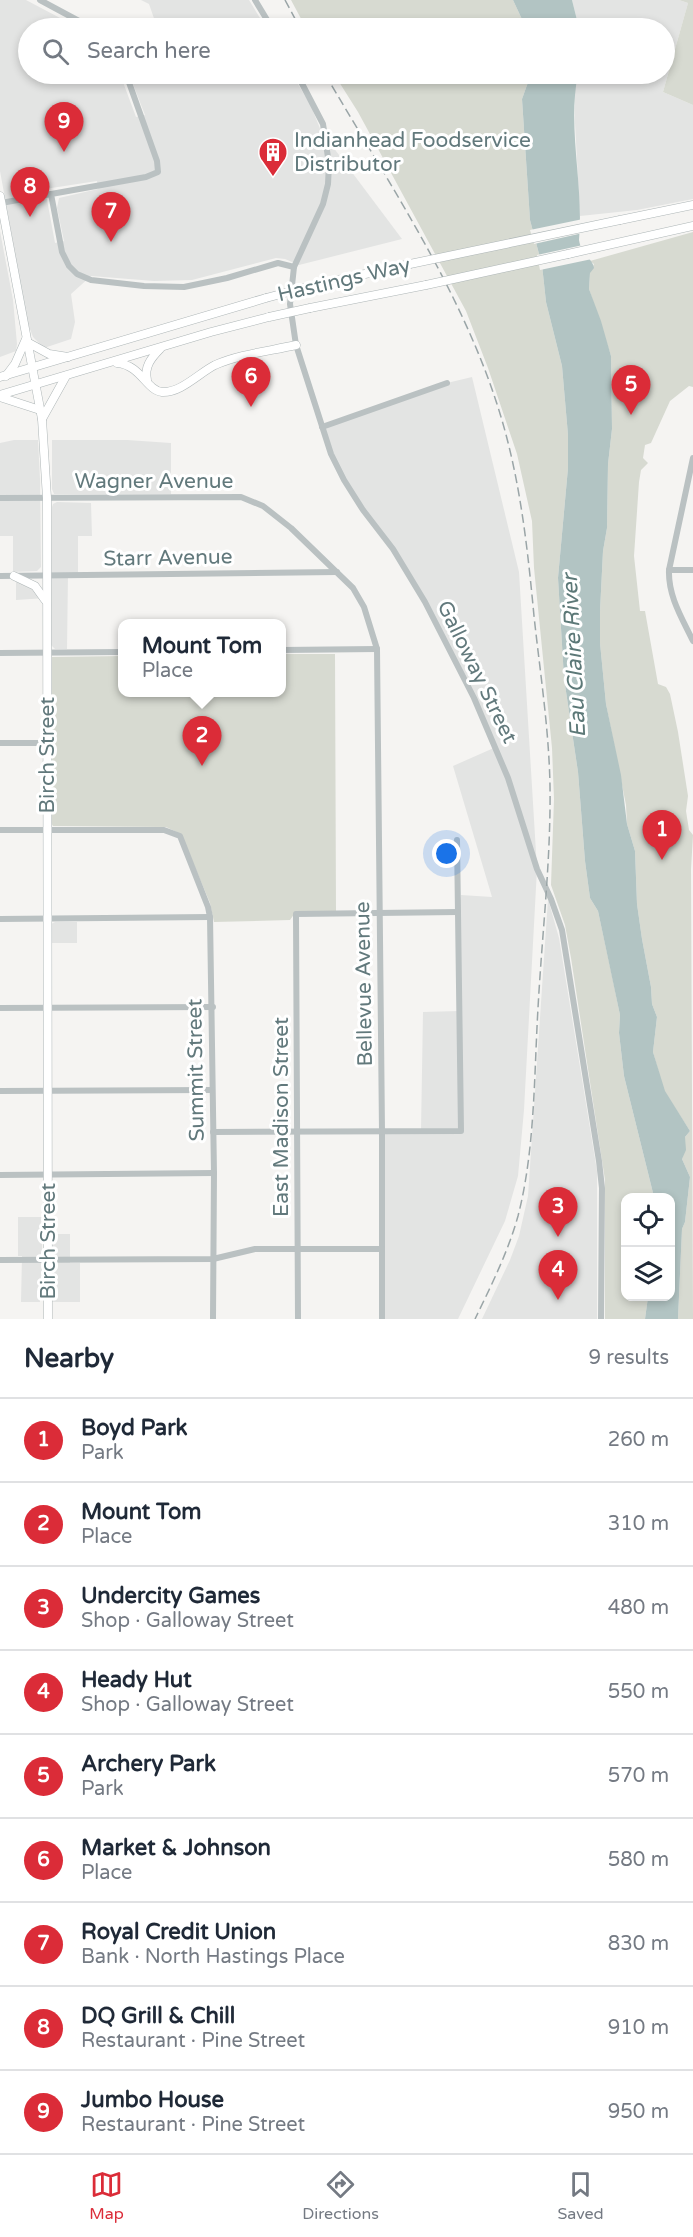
<!DOCTYPE html>
<html lang="en">
<head>
<meta charset="utf-8">
<style>
	:root { --surface:#fff; --page:#f6f6f7; --text:#1f2937; --muted:#747a83; --line:#e0e1e3; --accent:#db2c38 }
	body { margin:0; font-family:"Varela Round",sans-serif; background:var(--page); color:var(--text) }
	.controls { position:absolute; right:18px; bottom:18px; display:grid; overflow:hidden; border-radius:12px; box-shadow:0 3px 9px #0003 }
	.controls button { width:54px; height:54px; display:grid; place-items:center; padding:0; border:0; border-bottom:2px solid var(--line); background:var(--surface); color:var(--text); font:30px sans-serif }
	.you { position:absolute; left:447px; top:854px; width:21px; height:21px; margin:-15px; border:4px solid #fff; border-radius:50%; background:#1a73e8; box-shadow:0 0 0 9px #1a73e833 }
	.badge { display:grid; place-items:center; width:39px; height:39px; border-radius:50%; background:var(--accent); color:#fff; font-size:20px; font-weight:700 }
	.pin { position:absolute; translate:-50% -50px; filter:drop-shadow(0 2px 3px #0008) }
	.pin::after { content:''; position:absolute; top:32px; width:21px; height:18px; background:inherit; clip-path:polygon(0 0,100% 0,50% 100%) }
	.popup { position:absolute; left:118px; top:619px; width:168px; height:78px; box-sizing:border-box; display:grid; place-content:center; border-radius:12px; background:var(--surface); filter:drop-shadow(0 2px 4px #0005); font-size:20px; white-space:nowrap; color:var(--muted) }
	.popup b { font-size:22px; color:var(--text) }
	.popup::after { content:''; position:absolute; left:50%; top:100%; margin-left:-12px; border:12px solid transparent; border-top-color:var(--surface) }
	.list { margin:0; padding:0; list-style:none }
	h2 { display:flex; justify-content:space-between; align-items:center; height:78px; margin:0; padding:0 24px; font-size:26px }
	h2 small { font-size:20px; font-weight:400; color:var(--muted) }
	.list li { display:grid; grid-template-columns:39px 1fr auto; gap:18px; align-items:center; box-sizing:border-box; height:84px; padding:0 24px; border-top:2px solid var(--line) }
	.list b { display:block; font-size:22px; white-space:nowrap }
	.list p { margin:0; font-size:20px; white-space:nowrap; color:var(--muted) }
	.list em { font-size:20px; font-style:normal; color:var(--muted) }
	.icon { flex:none; width:33px; height:33px; fill:none; stroke:currentColor; stroke-width:2; stroke-linecap:round; stroke-linejoin:round }
	.map { position:relative; flex:none; width:693px; height:1319px; overflow:hidden }
	.search { position:absolute; background:var(--surface); box-shadow:0 3px 9px #0003; left:18px; right:18px; top:18px; height:66px; display:flex; align-items:center; gap:15px; box-sizing:border-box; padding:0 21px; border-radius:33px; color:var(--muted); font-size:22px }
	.sheet { height:834px; background:var(--surface) }
	nav { display:flex; justify-content:space-around; align-items:center; box-sizing:border-box; height:84px; border-top:2px solid var(--line); background:var(--surface); font-size:16px; color:var(--muted) }
	nav a { display:grid; justify-items:center; gap:3px }
	nav .on { color:var(--accent) }
	.map>svg:first-child { display:block }
	.built { fill:#e3e4e3; fill-rule:evenodd }
	.green { fill:#d7dad1 }
	.water { fill:#b2c4c3 }
	.pier { fill:#f5f4f2 }
	.lines { fill:none; stroke-linecap:round; stroke-linejoin:round }
	.major-casing { stroke:#aeb6b7; stroke-width:9 }
	.minor { stroke:#bac1c2; stroke-width:6 }
	.major { stroke:#fff; stroke-width:8 }
	.rail { stroke:#9aa5a7; stroke-width:1.5; stroke-dasharray:9 4.5; stroke-linecap:butt }
	.major-bridge-casing { stroke:#aeb6b7; stroke-width:9; stroke-linecap:butt }
	.major-bridge { stroke:#fff; stroke-width:8 }
	.labels { text-anchor:middle; dominant-baseline:central; stroke-width:6; stroke-linejoin:round; paint-order:stroke }
	.poi-label { font-size:21px; fill:#62797c; stroke:#fff; text-anchor:start }
	.street-label { font-size:21px; fill:#62797c; stroke:#fff }
	.water-label { font-size:22px; font-style:italic; fill:#5c7877; stroke:#fff }
</style>
</head>
<body>
<div class="map">
<svg width="693" height="1319" viewBox="0 0 693 1319">
	<rect width="100%" height="100%" fill="#f5f4f2"/>
	<g class="built">
		<path d="M 0,0 L 26,0 L 79,28 L 28,28 L 28,74 L 120,74 L 136,117 L 145,115 L 129,74 L 292,74 L 311,106 L 321,131 L 402,239 L 299,265 L 285,259 L 276,258 L 192,280 L 154,281 L 91,276 L 71,294 L 75,322 L 71,339 L 44,348 L 33,337 L 28,324 L 0,171 ZM 97,181 L 98,189 L 59,198 L 57,208 L 64,241 L 55,243 L 45,189 Z"/>
		<polygon points="141,0 249,0 266,28 154,28 157,27 149,4"/>
		<polygon points="572,0 679,0 688,3 663,92 693,105 693,199 637,210 580,216 575,123 575,90 578,74 664,74 664,28 579,28"/>
		<polygon points="0,231 13,300 17,344 16,351 0,357"/>
		<polygon points="472,377 519,572 537,869 524,1110 518,1176 505,1221 458,1319 382,1319 382,1131 421,1131 423,1012 459,1011 458,912 461,895 492,897 453,766 496,747 425,602 344,480 322,427 447,383"/>
		<polygon points="14,440 38,440 40,479 41,567 37,571 13,572 13,536 0,536 0,443"/>
		<polygon points="52,440 127,440 171,443 171,494 54,494 52,489"/>
		<polygon points="57,502 91,503 92,536 78,536 78,573 68,574 67,649 55,649 51,645 52,507 53,504"/>
		<polygon points="16,579 41,588 46,598 16,600"/>
		<polygon points="548,899 559,938 597,1171 597,1319 482,1319 510,1260 519,1236 528,1196"/>
		<polygon points="55,922 77,922 77,943 51,943 51,924"/>
		<polygon points="18,1217 42,1217 42,1288 39,1289 40,1302 21,1302 22,1256 18,1256"/>
		<polygon points="51,1234 70,1234 70,1263 80,1263 80,1302 51,1302"/>
	</g>
	<g class="green">
		<polygon points="291,0 513,0 526,28 306,28"/>
		<polygon points="679,0 693,0 693,105 663,92 688,3"/>
		<polygon points="334,74 531,74 522,99 530,220 542,265 546,302 562,366 568,435 568,468 558,578 564,678 578,772 585,861 590,898 598,911 612,976 620,1015 619,1033 624,1076 654,1197 626,1198 626,1296 648,1297 645,1319 605,1319 605,1180 571,958 565,925 551,885 554,799 552,748 534,568 532,521 517,454 488,368 466,311 358,112"/>
		<polygon points="693,232 693,387 689,386 670,401 651,443 645,445 643,458 648,463 641,470 639,482 634,556 640,611 645,611 658,684 666,687 670,694 678,732 688,796 686,811 689,830 693,835 691,869 693,1319 678,1319 682,1229 685,1222 690,1177 682,1159 685,1137 690,1131 664,1091 653,1052 657,1017 652,1004 651,987 642,939 637,904 635,851 627,824 626,805 606,704 600,643 600,611 603,551 607,528 608,464 612,429 611,356 589,289 590,272 594,264 590,261"/>
		<polygon points="282,654 335,654 336,912 295,913 290,920 214,922 210,903 181,834 166,827 53,826 51,823 52,657 122,656 122,692 282,692"/>
	</g>
	<g class="water">
		<polygon points="513,0 572,0 579,28 526,28"/>
		<path d="M 531,74 L 578,74 C 567,128 584,185 579,240 C 582,257 592,257 594,268 L 590,273 L 589,289 L 601,321 L 611,356 L 612,429 L 608,464 L 607,528 L 603,551 L 600,611 L 600,643 L 606,704 L 621,775 L 627,824 L 635,851 L 637,904 L 642,939 L 651,987 L 652,1004 L 657,1017 L 653,1052 L 665,1091 L 690,1131 L 685,1137 L 686,1150 L 682,1159 L 690,1177 L 685,1222 L 682,1229 L 678,1319 L 645,1319 L 648,1297 L 670,1296 L 670,1198 L 654,1197 L 624,1076 L 619,1033 L 620,1015 L 598,911 L 590,898 L 585,861 L 578,772 L 564,678 L 558,578 L 568,468 L 568,435 L 562,366 L 546,302 L 542,265 L 530,220 L 522,99 Z"/>
	</g>
	<g class="pier">
		<polygon points="583,219 583,233 534,244 530,230"/>
		<polygon points="583,245 585,251 592,259 540,270 537,255"/>
	</g>
	<g class="lines">
		<g class="major-casing">
			<g id="major">
				<polyline points="0,196 42,419 47,498 48,1319"/>
				<polyline points="620,220 693,205"/>
				<polyline points="568,254 693,226"/>
				<polyline points="311,286 410,264"/>
				<polyline points="310,308 426,285"/>
				<polyline points="27,342 49,354 68,357"/>
				<path d="M 117,363 C 141,365 146,390 162,392 C 181,393 199,373 215,365 C 240,354 270,351 296,345"/>
				<polyline points="6,376 15,364 26,339"/>
				<polyline points="0,377 266,298"/>
				<path d="M 147,380 C 144,367 151,358 160,349"/>
				<polyline points="0,395 211,332 269,317"/>
				<polyline points="0,397 40,410"/>
				<polyline points="42,419 66,376"/>
				<polyline points="14,576 35,586 45,600"/>
			</g>
		</g>
		<g class="minor">
			<polyline points="40,0 92,28"/>
			<polyline points="255,0 272,28"/>
			<polyline points="297,74 323,124 329,164 328,184 323,204 294,267 290,304 296,345 331,454 344,480 363,510 393,549 425,602 474,698 508,778 537,869 551,899 562,930 599,1161 602,1188 601,1319"/>
			<polyline points="51,194 62,252 69,266 77,274 91,280 144,286 184,287 227,278 278,263 294,267"/>
			<polyline points="1,203 146,177 158,172 157,161 126,74"/>
			<polyline points="322,427 447,383"/>
			<path d="M 693,458 L 669,570 C 668,596 682,618 693,641"/>
			<polyline points="0,498 241,497 263,506 291,528 353,588 364,607 377,649 382,1131 382,1319"/>
			<polyline points="669,570 693,570"/>
			<polyline points="0,576 337,572"/>
			<polyline points="282,650 377,649"/>
			<polyline points="0,653 122,652"/>
			<polyline points="0,743 47,743"/>
			<polyline points="0,830 164,830 180,836 208,907 210,917 214,1173 213,1319"/>
			<polyline points="0,919 210,917"/>
			<polyline points="0,1008 213,1007"/>
			<polyline points="0,1091 212,1090"/>
			<polyline points="213,1132 461,1131 457,840"/>
			<polyline points="0,1175 214,1173"/>
			<polyline points="0,1260 213,1259 255,1249 382,1249"/>
			<polyline points="298,1319 296,914 458,912"/>
		</g>
		<use href="#major" class="major"/>
		<g class="rail">
			<polyline points="285,0 300,28"/>
			<path d="M 325,74 C 385,177 457,284 495,398 C 519,469 527,542 534,616 C 540,672 549,729 550,786 C 551,860 542,934 538,1008 C 534,1077 535,1150 518,1216 C 508,1252 491,1286 475,1319"/>
		</g>
		<g class="major-bridge-casing">
			<g id="major-bridge">
				<polyline points="410,264 620,220"/>
				<polyline points="426,285 568,254"/>
				<polyline points="266,298 311,286"/>
				<polyline points="269,317 310,308"/>
			</g>
		</g>
		<use href="#major-bridge" class="major-bridge"/>
	</g>
	<defs>
		<g id="building-pin" transform="scale(1.5)"><path d="M0 17L-7.5 6A9.5 9.5 0 1 1 7.5 6Z" fill="#db2c38" stroke="#fff"/><path d="M-4-6H4V6H1V3H-1V6H-4ZM-2.5-4.3h1.7v1.8h-1.7ZM.8-4.3h1.7v1.8H.8ZM-2.5-1h1.7V.8h-1.7ZM.8-1h1.7V.8H.8Z" fill="#fff"/></g>
	</defs>
	<g fill-rule="evenodd">
		<use href="#building-pin" x="273" y="152"/>
	</g>
	<g class="labels">
		<g class="poi-label">
			<text x="294" y="140">Indianhead Foodservice<tspan x="294" dy="24">Distributor</tspan></text>
		</g>
		<g class="street-label">
			<text transform="translate(344 280) rotate(-13)">Hastings Way</text>
			<text x="154" y="481">Wagner Avenue</text>
			<text transform="translate(168 558) rotate(-1)">Starr Avenue</text>
			<text transform="translate(477 672) rotate(64)">Galloway Street</text>
			<text transform="translate(47 755) rotate(-90)">Birch Street</text>
			<text transform="translate(364 984) rotate(-91)">Bellevue Avenue</text>
			<text transform="translate(196 1070) rotate(-91)">Summit Street</text>
			<text transform="translate(281 1117) rotate(-90)">East Madison Street</text>
			<text transform="translate(48 1241) rotate(-90)">Birch Street</text>
		</g>
		<g class="water-label">
			<text transform="translate(574 656) rotate(-93)">Eau Claire River</text>
		</g>
	</g>
</svg>
<div class="controls">
<button><svg class="icon" aria-label="locate" viewBox="0 0 24 24"><circle cx="12" cy="12" r="6"/><path d="M12 2v4M12 18v4M2 12h4M18 12h4"/></svg></button>
<button><svg class="icon" aria-label="layers" viewBox="0 0 24 24"><path d="M12 4l9 5-9 5-9-5zM3 14l9 5 9-5"/></svg></button>
</div>
<div class="you"></div>
<div class="pin badge" style="left:662px;top:860px">1</div>
<div class="pin badge" style="left:202px;top:766px">2</div>
<div class="popup"><b>Mount Tom</b>Place</div>
<div class="pin badge" style="left:558px;top:1237px">3</div>
<div class="pin badge" style="left:558px;top:1300px">4</div>
<div class="pin badge" style="left:631px;top:415px">5</div>
<div class="pin badge" style="left:251px;top:407px">6</div>
<div class="pin badge" style="left:111px;top:242px">7</div>
<div class="pin badge" style="left:30px;top:217px">8</div>
<div class="pin badge" style="left:64px;top:152px">9</div>
<div class="search"><svg class="icon" aria-label="search" viewBox="0 0 24 24"><circle cx="10" cy="10" r="6"/><path d="M15 15l6 6"/></svg>Search here</div>
</div>
<section class="sheet">
<h2>Nearby<small>9 results</small></h2>
<ul class="list">
<li><span class="badge">1</span><div><b>Boyd Park</b><p>Park</p></div><em>260 m</em></li>
<li><span class="badge">2</span><div><b>Mount Tom</b><p>Place</p></div><em>310 m</em></li>
<li><span class="badge">3</span><div><b>Undercity Games</b><p>Shop · Galloway Street</p></div><em>480 m</em></li>
<li><span class="badge">4</span><div><b>Heady Hut</b><p>Shop · Galloway Street</p></div><em>550 m</em></li>
<li><span class="badge">5</span><div><b>Archery Park</b><p>Park</p></div><em>570 m</em></li>
<li><span class="badge">6</span><div><b>Market &amp; Johnson</b><p>Place</p></div><em>580 m</em></li>
<li><span class="badge">7</span><div><b>Royal Credit Union</b><p>Bank · North Hastings Place</p></div><em>830 m</em></li>
<li><span class="badge">8</span><div><b>DQ Grill &amp; Chill</b><p>Restaurant · Pine Street</p></div><em>910 m</em></li>
<li><span class="badge">9</span><div><b>Jumbo House</b><p>Restaurant · Pine Street</p></div><em>950 m</em></li>
</ul>
</section>
<nav>
<a class="on"><svg class="icon" aria-label="map" viewBox="0 0 24 24"><path d="M3 6l6-2 6 2 6-2v14l-6 2-6-2-6 2zM9 4v14M15 6v14"/></svg>Map</a>
<a><svg class="icon" aria-label="directions" viewBox="0 0 24 24"><path d="M12 3l9 9-9 9-9-9zM9 14v-3h6M13 9l2 2-2 2"/></svg>Directions</a>
<a><svg class="icon" aria-label="saved" viewBox="0 0 24 24"><path d="M7 4h10v16l-5-4-5 4z"/></svg>Saved</a>
</nav>
</body>
</html>
